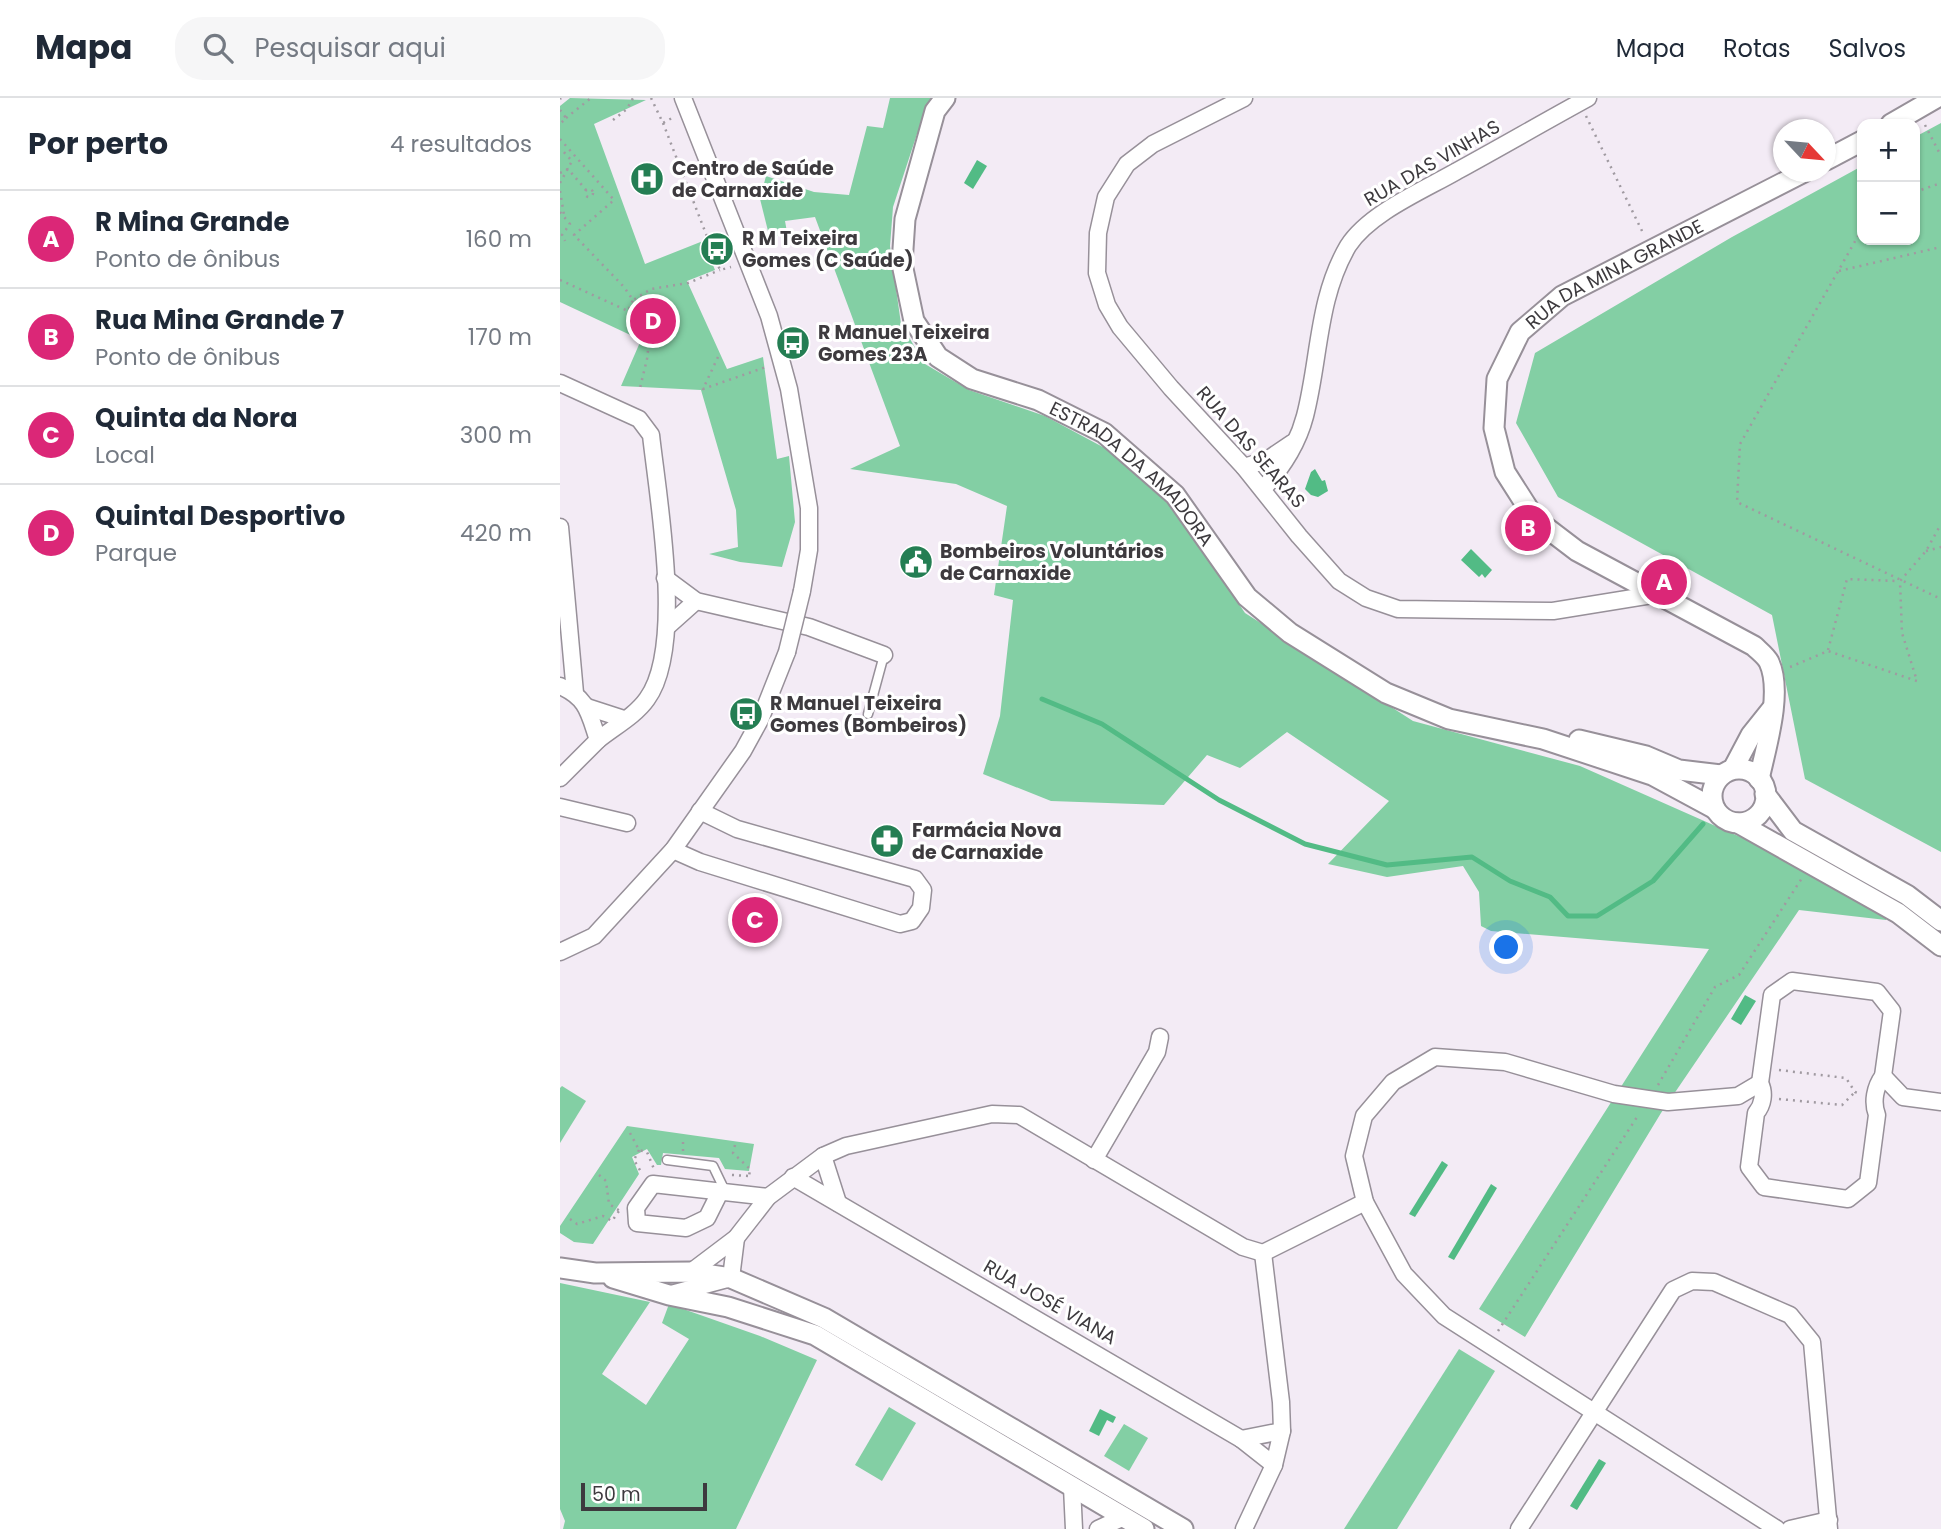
<!DOCTYPE html>
<html lang="pt">
<head>
<meta charset="utf-8">
<style>
	:root { --surface:#fff; --page:#f6f6f7; --text:#1f2937; --muted:#747a83; --line:#e0e1e3; --accent:#db2777 }
	body { margin:0; font-family:Poppins,sans-serif; background:var(--page); color:var(--text) }
	.controls { position:absolute; right:21px; top:21px; display:grid; overflow:hidden; border-radius:14px; box-shadow:0 2px 5px #0004 }
	.controls button { width:63px; height:63px; display:grid; place-items:center; padding:0; border:0; border-bottom:2px solid var(--line); background:var(--surface); color:var(--text); font:35px sans-serif }
	.compass { position:absolute; left:1213px; top:21px; width:63px; height:63px; border-radius:50%; background:var(--surface); box-shadow:0 2px 5px #0004; rotate:116deg }
	.scale { position:absolute; left:21px; bottom:18px; width:126px; box-sizing:border-box; padding-left:7px; border:4px solid #3d3a3e; border-top:0; font-size:19px; line-height:24px; white-space:nowrap; color:#3d3a3e; -webkit-text-stroke:5px #fff; paint-order:stroke }
	.you { position:absolute; left:947px; top:850px; width:24px; height:24px; margin:-18px; border:5px solid #fff; border-radius:50%; background:#1a73e8; box-shadow:0 0 0 10px #1a73e833 }
	.badge { display:grid; place-items:center; width:46px; height:46px; border-radius:50%; background:var(--accent); color:#fff; font-size:23px; font-weight:700 }
	.pin { position:absolute; translate:-50% -50%; border:4px solid #fff; box-shadow:0 2px 7px #0006 }
	.list { margin:0; padding:0; list-style:none }
	h2 { display:flex; justify-content:space-between; align-items:center; height:91px; margin:0; padding:0 28px; font-size:30px }
	h2 small { font-size:23px; font-weight:400; color:var(--muted) }
	.list li { display:grid; grid-template-columns:46px 1fr auto; gap:21px; align-items:center; box-sizing:border-box; height:98px; padding:0 28px; border-top:2px solid var(--line) }
	.list b { display:block; font-size:26px; white-space:nowrap }
	.list p { margin:0; font-size:23px; white-space:nowrap; color:var(--muted) }
	.list em { font-size:23px; font-style:normal; color:var(--muted) }
	.icon { flex:none; width:38px; height:38px; fill:none; stroke:currentColor; stroke-width:2; stroke-linecap:round; stroke-linejoin:round }
	.map { position:relative; flex:none; width:1381px; height:1431px; overflow:hidden }
	header { display:flex; align-items:center; gap:42px; box-sizing:border-box; height:98px; padding:0 35px; background:var(--surface); border-bottom:2px solid var(--line) }
	header strong { font-size:33px }
	nav { display:flex; gap:38px; margin-inline-start:auto; font-size:24px }
	.search { width:490px; height:63px; background:var(--page); display:flex; align-items:center; gap:18px; box-sizing:border-box; padding:0 24px; border-radius:28px; color:var(--muted); font-size:26px }
	main { display:flex }
	aside { flex:1; background:var(--surface) }
	.map>svg:first-child { display:block }
	.green { fill:#83cfa4 }
	.water { fill:#52bb85 }
	.lines { fill:none; stroke-linecap:round; stroke-linejoin:round }
	.stream { stroke:#52bb85; stroke-width:5 }
	.service-casing { stroke:#979099; stroke-width:11 }
	.minor-casing { stroke:#979099; stroke-width:19 }
	.tertiary-casing { stroke:#979099; stroke-width:23 }
	.path { stroke:#a09aa1; stroke-width:2.5; stroke-dasharray:2 5; stroke-linecap:butt }
	.service { stroke:#fff; stroke-width:8 }
	.minor { stroke:#fff; stroke-width:16 }
	.tertiary { stroke:#fff; stroke-width:19 }
	.minor-bridge-casing { stroke:#979099; stroke-width:19; stroke-linecap:butt }
	.minor-bridge { stroke:#fff; stroke-width:16 }
	.labels { text-anchor:middle; dominant-baseline:central; stroke-width:6; stroke-linejoin:round; paint-order:stroke }
	.street-label { font-size:19px; fill:#3d3a3e; stroke:#fff }
	.poi-label { font-size:19px; font-weight:bold; fill:#3d3a3e; stroke:#fff; text-anchor:start }
</style>
</head>
<body>
<header>
<strong>Mapa</strong>
<div class="search"><svg class="icon" aria-label="search" viewBox="0 0 24 24"><circle cx="10" cy="10" r="6"/><path d="M15 15l6 6"/></svg>Pesquisar aqui</div>
<nav><a>Mapa</a><a>Rotas</a><a>Salvos</a></nav>
</header>
<main>
<aside>
<h2>Por perto<small>4 resultados</small></h2>
<ul class="list">
<li><span class="badge">A</span><div><b>R Mina Grande</b><p>Ponto de ônibus</p></div><em>160 m</em></li>
<li><span class="badge">B</span><div><b>Rua Mina Grande 7</b><p>Ponto de ônibus</p></div><em>170 m</em></li>
<li><span class="badge">C</span><div><b>Quinta da Nora</b><p>Local</p></div><em>300 m</em></li>
<li><span class="badge">D</span><div><b>Quintal Desportivo</b><p>Parque</p></div><em>420 m</em></li>
</ul>
</aside>
<div class="map">
<svg width="1381" height="1431" viewBox="0 0 1381 1431">
	<rect width="100%" height="100%" fill="#f3ebf5"/>
	<g class="green">
		<polygon points="10,0 86,2 34,26 85,166 143,143 155,172 127,183 167,271 203,259 217,361 229,358 235,424 222,469 180,464 149,456 178,449 176,412 141,292 61,288 81,242 0,204 0,8"/>
		<polygon points="330,0 378,0 357,36 333,109 330,148 341,226 365,266 409,292 485,318 554,355 615,412 685,515 853,623 1020,668 1212,753 1328,818 1326,822 1239,812 1101,1015 965,1239 919,1211 1149,851 931,833 921,828 919,794 903,768 827,779 768,766 829,703 727,634 680,670 647,657 604,707 491,703 423,676 440,618 453,502 434,497 447,408 396,386 290,371 340,348 255,119 225,123 227,134 210,141 200,101 206,78 254,94 289,97 307,28 323,30"/>
		<polygon points="1381,25 1381,754 1245,681 1212,517 998,399 956,325 975,255 1172,139 1302,68 1302,142 1355,142 1355,39"/>
		<polygon points="2,988 26,1003 0,1045 0,990"/>
		<polygon points="67,1028 194,1046 189,1073 165,1071 159,1060 103,1055 101,1067 97,1067 87,1051 72,1059 79,1076 33,1146 14,1144 0,1135 0,1128"/>
		<polygon points="0,1185 90,1204 42,1276 86,1307 129,1241 102,1225 109,1206 200,1238 257,1262 176,1431 3,1431 5,1423 0,1411"/>
		<polygon points="899,1251 935,1273 837,1431 784,1431"/>
		<polygon points="329,1309 356,1325 322,1383 295,1367"/>
		<polygon points="564,1326 588,1340 569,1373 544,1358"/>
	</g>
	<g class="water">
		<polygon points="417,62 427,68 413,91 404,85"/>
		<polygon points="755,371 762,383 765,382 768,393 758,399 751,397 745,391 751,374"/>
		<polygon points="911,451 932,472 925,480 922,476 919,479 901,462"/>
		<polygon points="1185,897 1196,903 1181,927 1171,921"/>
		<polygon points="882,1063 888,1067 855,1119 849,1116"/>
		<polygon points="931,1086 937,1090 894,1162 888,1159"/>
		<polygon points="540,1311 556,1319 553,1325 547,1322 539,1338 529,1333"/>
		<polygon points="1039,1361 1046,1365 1017,1412 1010,1408"/>
	</g>
	<g class="lines">
		<polyline class="stream" points="482,601 542,626 659,702 745,746 827,767 912,759 950,783 990,799 1008,818 1037,818 1093,783 1143,726"/>
		<g class="service-casing">
			<g id="service">
				<polyline points="308,616 324,557"/>
				<polyline points="107,1062 153,1068 165,1093"/>
			</g>
		</g>
		<g class="minor-casing">
			<g id="minor">
				<polyline points="123,0 209,218 229,291 249,410 249,452 242,493"/>
				<polyline points="684,0 593,46 567,66 546,99 538,135 537,175 547,207 560,229 611,290 684,369 739,438 779,483 806,500 838,511 993,513 1098,496"/>
				<path d="M 0,285 L 79,321 L 91,337 C 98,401 125,549 87,601 C 75,618 54,629 38,642"/>
				<polyline points="684,369 707,362 732,345"/>
				<path d="M 703,391 C 722,370 738,345 745,318 C 760,260 757,201 788,148 C 809,115 864,92 897,73 C 941,49 984,24 1028,0"/>
				<polyline points="0,429 15,595"/>
				<polyline points="105,480 136,503 249,529 324,557"/>
				<polyline points="108,528 136,503"/>
				<path d="M 0,588 C 28,600 29,616 38,642 L 0,680"/>
				<polyline points="27,609 64,621"/>
				<polyline points="0,709 67,725"/>
				<polyline points="113,752 140,764 340,826 352,823 361,810 363,792 355,781 177,731 140,713"/>
				<polyline points="0,854 34,838 113,752 183,653 200,622 227,554"/>
				<path d="M 1232,883 L 1317,894 L 1332,913 L 1323,978 C 1315,989 1312,1004 1317,1017 L 1308,1085 L 1288,1101 L 1204,1089 L 1189,1069 L 1196,1015 C 1203,1007 1205,995 1200,985 L 1212,897 Z"/>
				<polyline points="1323,978 1343,999 1381,1004"/>
				<polyline points="1200,985 1178,998 1108,1004 1054,996 945,964 875,959 833,984 804,1018 794,1058 805,1104 844,1176 884,1218 1217,1431"/>
				<polyline points="263,1058 278,1105"/>
				<polyline points="534,1062 597,954 600,939"/>
				<polyline points="233,1079 681,1341 714,1367"/>
				<polyline points="161,1092 147,1120 126,1130 77,1125 76,1110 93,1086 208,1099"/>
				<polyline points="131,1174 176,1140 208,1099 263,1058 286,1048 432,1016 459,1017 683,1149 703,1155 805,1104"/>
				<polyline points="111,1196 171,1180 176,1140"/>
				<polyline points="681,1341 722,1333"/>
				<polyline points="512,1389 514,1431"/>
				<polyline points="538,1431 564,1419"/>
				<polyline points="684,1431 714,1367 722,1333 721,1304 703,1155"/>
				<polyline points="959,1431 1113,1192 1132,1183 1154,1184 1230,1217 1252,1244 1269,1431"/>
				<polyline points="1230,1431 1269,1422"/>
			</g>
		</g>
		<g class="tertiary-casing">
			<g id="tertiary">
				<path id="s1" d="M 385,0 L 375,13 L 345,121 L 342,166 L 354,223 L 378,259 L 412,281 L 478,302 L 544,335 L 615,397 L 687,499 L 730,535 L 826,595 L 889,621 L 983,641 L 1092,677 L 1155,711"/>
				<polyline points="1331,26 1376,0"/>
				<polyline points="1266,62 1302,43"/>
				<polyline points="1019,642 1086,658 1119,672 1161,677"/>
				<polyline points="1173,671 1191,637 1211,612"/>
				<circle cx="1179" cy="698" r="27"/>
				<path id="s2" d="M 1199,681 C 1206,649 1223,594 1209,564 C 1206,558 1199,553 1194,548 L 1017,453 L 975,421 L 945,374 L 934,330 L 937,281 L 960,234 L 1002,198 L 1244,74"/>
				<polyline points="1205,696 1233,733 1347,797 1381,823"/>
				<polyline points="1178,725 1338,815 1381,848"/>
				<polyline points="0,1170 35,1175 131,1174 171,1180 264,1220 623,1431"/>
				<polyline points="53,1180 109,1197 168,1209 255,1237 584,1431"/>
			</g>
		</g>
		<g class="path">
			<polyline points="91,0 103,25 112,20"/>
			<polyline points="0,1 1,0"/>
			<polyline points="0,12 6,20 0,26"/>
			<polyline points="1026,18 1083,135"/>
			<polyline points="6,20 31,0"/>
			<polyline points="53,22 67,11 73,0"/>
			<polyline points="103,25 160,172 171,169"/>
			<polyline points="1365,27 1381,58"/>
			<polyline points="0,41 54,102 14,137 64,189 73,202 91,191 128,185 160,172"/>
			<polyline points="0,75 8,71 27,93"/>
			<polyline points="0,85 12,63 1,51"/>
			<circle cx="29" cy="95" r="4"/>
			<polyline points="0,93 4,117"/>
			<polyline points="1355,94 1381,85"/>
			<polyline points="0,114 10,126 2,137 5,143"/>
			<polyline points="1302,131 1180,346 1177,404 1381,501"/>
			<polyline points="1279,173 1381,149"/>
			<polyline points="0,182 68,213 73,202"/>
			<polyline points="68,213 90,235 87,261 80,290"/>
			<polyline points="158,259 143,291 206,269"/>
			<polyline points="1366,453 1381,449"/>
			<polyline points="1268,552 1287,481 1336,483"/>
			<polyline points="1230,569 1268,553 1357,583 1342,535 1340,483 1366,453 1381,426"/>
			<polyline points="1219,972 1286,980 1295,994 1298,995"/>
			<polyline points="1098,987 1155,889 1179,877 1242,780"/>
			<polyline points="1219,1001 1282,1007 1295,994"/>
			<polyline points="70,1035 79,1052 87,1054 94,1071"/>
			<polyline points="175,1047 173,1055 190,1071 189,1079"/>
			<polyline points="79,1052 74,1062 81,1074"/>
			<polyline points="123,1053 123,1039"/>
			<polyline points="39,1077 46,1083 49,1106 60,1113"/>
			<polyline points="172,1077 189,1078"/>
			<polyline points="10,1121 17,1126 43,1118 52,1123 59,1113"/>
			<polyline points="938,1233 1079,1016"/>
		</g>
		<use href="#service" class="service"/>
		<use href="#minor" class="minor"/>
		<use href="#tertiary" class="tertiary"/>
		<g class="minor-bridge-casing">
			<polyline id="minor-bridge" points="227,554 242,493"/>
		</g>
		<use href="#minor-bridge" class="minor-bridge"/>
	</g>
	<defs>
		<g id="hospital-disc" transform="scale(1.75)"><circle r="9.5" fill="#247e53" stroke="#fff"/><path d="M-5-5h3v3.5h4V-5h3V5h-3V1.5h-4V5h-3Z" fill="#fff"/></g>
		<g id="bus-disc" transform="scale(1.75)"><circle r="9.5" fill="#247e53" stroke="#fff"/><path d="M-5-6H5V4H4V6H2V4H-2V6H-4V4H-5ZM-3.5-4V0h7V-4ZM-3.5 1.2v1.5H-2V1.2ZM2 1.2v1.5H3.5V1.2Z" fill="#fff"/></g>
		<g id="civic-disc" transform="scale(1.75)"><circle r="9.5" fill="#247e53" stroke="#fff"/><path d="M-.6-6.5H3V-4.5H.6V-3L4-1V1h2V6H-6V1h2V-1L-.6-3ZM-1.2 2.5V6h2.4V2.5Z" fill="#fff"/></g>
		<g id="pharmacy-disc" transform="scale(1.75)"><circle r="9.5" fill="#247e53" stroke="#fff"/><path d="M-2-6h4v4h4v4h-4v4h-4v-4h-4v-4h4Z" fill="#fff"/></g>
	</defs>
	<g fill-rule="evenodd">
		<use href="#hospital-disc" x="87" y="81"/>
		<use href="#bus-disc" x="157" y="151"/>
		<use href="#bus-disc" x="233" y="245"/>
		<use href="#civic-disc" x="356" y="464"/>
		<use href="#bus-disc" x="186" y="616"/>
		<use href="#pharmacy-disc" x="327" y="743"/>
	</g>
	<g class="labels">
		<g class="street-label">
			<text transform="translate(872 65) rotate(-30)">RUA DAS VINHAS</text>
			<text stroke="none"><textPath href="#s2" startOffset="709">RUA DA MINA GRANDE</textPath></text>
			<text transform="translate(691 349) rotate(49)">RUA DAS SEARAS</text>
			<text stroke="none"><textPath href="#s1" startOffset="506">ESTRADA DA AMADORA</textPath></text>
			<text transform="translate(490 1204) rotate(30)">RUA JOSÉ VIANA</text>
		</g>
		<g class="poi-label">
			<text x="112" y="70">Centro de Saúde<tspan x="112" dy="22">de Carnaxide</tspan></text>
			<text x="182" y="140">R M Teixeira<tspan x="182" dy="22">Gomes (C Saúde)</tspan></text>
			<text x="258" y="234">R Manuel Teixeira<tspan x="258" dy="22">Gomes 23A</tspan></text>
			<text x="380" y="453">Bombeiros Voluntários<tspan x="380" dy="22">de Carnaxide</tspan></text>
			<text x="210" y="605">R Manuel Teixeira<tspan x="210" dy="22">Gomes (Bombeiros)</tspan></text>
			<text x="352" y="732">Farmácia Nova<tspan x="352" dy="22">de Carnaxide</tspan></text>
		</g>
	</g>
</svg>
<div class="controls">
<button>+</button>
<button>−</button>
</div>
<svg class="compass" viewBox="-18 -18 36 36"><path d="M0-13l5 13h-10z" fill="#e53935"/><path d="M0 13l5-13h-10z" fill="#747a83"/></svg>
<div class="scale">50 m</div>
<div class="you"></div>
<div class="pin badge" style="left:1104px;top:484px">A</div>
<div class="pin badge" style="left:968px;top:430px">B</div>
<div class="pin badge" style="left:195px;top:822px">C</div>
<div class="pin badge" style="left:93px;top:223px">D</div>
</div>
</main>
</body>
</html>
